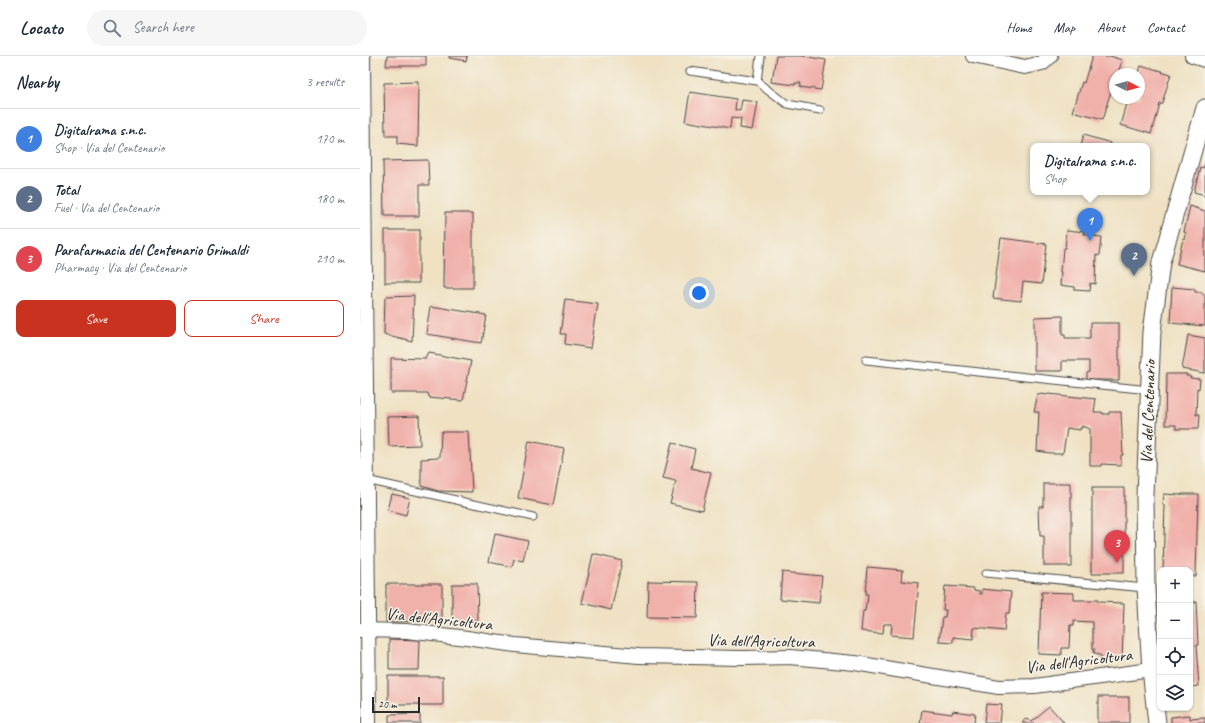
<!DOCTYPE html>
<html lang="en">
<head>
<meta charset="utf-8">
<style>
	:root { --surface:#fff; --page:#f6f6f7; --text:#1f2937; --muted:#747a83; --line:#e0e1e3; --accent:#c8321e }
	body { margin:0; font-family:Caveat,sans-serif; background:var(--page); color:var(--text) }
	.controls { position:absolute; right:12px; bottom:12px; display:grid; overflow:hidden; border-radius:8px; box-shadow:0 1px 3px #0004 }
	.controls button { width:36px; height:36px; display:grid; place-items:center; padding:0; border:0; border-bottom:1px solid var(--line); background:var(--surface); color:var(--text); font:20px sans-serif }
	.compass { position:absolute; left:749px; top:12px; width:36px; height:36px; border-radius:50%; background:var(--surface); box-shadow:0 1px 3px #0004; rotate:96deg }
	.scale { position:absolute; left:12px; bottom:10px; width:48px; box-sizing:border-box; padding-left:4px; border:2px solid #2b2b2b; border-top:0; font-size:11px; line-height:14px; white-space:nowrap; color:#2b2b2b; -webkit-text-stroke:3px #f7f3e8; paint-order:stroke }
	.you { position:absolute; left:339px; top:237px; width:14px; height:14px; margin:-10px; border:3px solid #fff; border-radius:50%; background:#1a73e8; box-shadow:0 0 0 6px #1a73e833 }
	.badge { display:grid; place-items:center; width:26px; height:26px; border-radius:50%; background:var(--accent); color:#fff; font-size:13px; font-weight:700 }
	.pin { position:absolute; translate:-50% -33px; filter:drop-shadow(0 1px 2px #0008) }
	.pin::after { content:''; position:absolute; top:21px; width:14px; height:12px; background:inherit; clip-path:polygon(0 0,100% 0,50% 100%) }
	.popup { position:absolute; left:670px; top:87px; width:120px; height:52px; box-sizing:border-box; display:grid; place-content:center; border-radius:8px; background:var(--surface); filter:drop-shadow(0 1px 3px #0005); font-size:13px; white-space:nowrap; color:var(--muted) }
	.popup b { font-size:15px; color:var(--text) }
	.popup::after { content:''; position:absolute; left:50%; top:100%; margin-left:-8px; border:8px solid transparent; border-top-color:var(--surface) }
	.list { margin:0; padding:0; list-style:none }
	h2 { display:flex; justify-content:space-between; align-items:center; height:52px; margin:0; padding:0 16px; font-size:17px }
	h2 small { font-size:13px; font-weight:400; color:var(--muted) }
	.list li { display:grid; grid-template-columns:26px 1fr auto; gap:12px; align-items:center; box-sizing:border-box; height:60px; padding:0 16px; border-top:1px solid var(--line) }
	.list b { display:block; font-size:15px; white-space:nowrap }
	.list p { margin:0; font-size:13px; white-space:nowrap; color:var(--muted) }
	.list em { font-size:13px; font-style:normal; color:var(--muted) }
	.actions { display:flex; gap:8px; padding:12px 16px }
	.actions a { flex:1; padding:9px 0; border:1px solid var(--accent); border-radius:8px; text-align:center; font-size:14px; color:var(--accent) }
	.actions .main { background:var(--accent); color:#fff }
	.icon { flex:none; width:22px; height:22px; fill:none; stroke:currentColor; stroke-width:2; stroke-linecap:round; stroke-linejoin:round }
	.map { position:relative; flex:none; width:845px; height:667px; overflow:hidden }
	header { display:flex; align-items:center; gap:24px; box-sizing:border-box; height:56px; padding:0 20px; background:var(--surface); border-bottom:1px solid var(--line) }
	header strong { font-size:19px }
	nav { display:flex; gap:22px; margin-inline-start:auto; font-size:14px }
	.search { width:280px; height:36px; background:var(--page); display:flex; align-items:center; gap:10px; box-sizing:border-box; padding:0 14px; border-radius:22px; color:var(--muted); font-size:15px }
	main { display:flex }
	aside { flex:1; background:var(--surface) }
	.map>svg:first-child { display:block }
	.building { fill:#f1b1ab }
	.lines { fill:none; stroke-linecap:round; stroke-linejoin:round }
	.service-casing { stroke:#484642; stroke-width:9 }
	.minor-casing { stroke:#484642; stroke-width:16 }
	.tertiary-casing { stroke:#484642; stroke-width:19 }
	.service { stroke:#fff; stroke-width:7 }
	.minor { stroke:#fff; stroke-width:14 }
	.tertiary { stroke:#fff; stroke-width:17 }
	.labels { text-anchor:middle; dominant-baseline:central; stroke-width:3; stroke-linejoin:round; paint-order:stroke }
	.street-label { font-size:17px; fill:#2b2b2b; stroke:#f7f3e8 }
</style>
</head>
<body>
<header>
<strong>Locato</strong>
<div class="search"><svg class="icon" aria-label="search" viewBox="0 0 24 24"><circle cx="10" cy="10" r="6"/><path d="M15 15l6 6"/></svg>Search here</div>
<nav><a>Home</a><a>Map</a><a>About</a><a>Contact</a></nav>
</header>
<main>
<aside>
<h2>Nearby<small>3 results</small></h2>
<ul class="list">
<li><span class="badge" style="background:#3f7fe0">1</span><div><b>Digitalrama s.n.c.</b><p>Shop · Via del Centenario</p></div><em>170 m</em></li>
<li><span class="badge" style="background:#5c6f8a">2</span><div><b>Total</b><p>Fuel · Via del Centenario</p></div><em>180 m</em></li>
<li><span class="badge" style="background:#e0444e">3</span><div><b>Parafarmacia del Centenario Grimaldi</b><p>Pharmacy · Via del Centenario</p></div><em>210 m</em></li>
</ul>
<div class="actions"><a class="main">Save</a><a>Share</a></div>
</aside>
<div class="map">
<svg width="845" height="667" viewBox="0 0 845 667">
	<rect width="100%" height="100%" fill="#f7f3e8"/>
	<filter id="ink" filterUnits="userSpaceOnUse"><feTurbulence type="fractalNoise" baseFrequency=".025" numOctaves="2"/><feDisplacementMap in="SourceGraphic" scale="8" xChannelSelector="R" yChannelSelector="G"/><feConvolveMatrix kernelMatrix="1 2 1 2 8 2 1 2 1" color-interpolation-filters="sRGB"/></filter>
	<filter id="wash" filterUnits="userSpaceOnUse"><feTurbulence type="fractalNoise" baseFrequency=".012" numOctaves="4" result="noise"/><feDisplacementMap in="SourceGraphic" scale="16" xChannelSelector="R" yChannelSelector="G"/><feGaussianBlur stdDeviation="0.9" result="paint"/><feColorMatrix in="noise" values="0 0 0 0 0 0 0 0 0 0 0 0 0 0 0 0 0 1.4 0 .05"/><feComposite in="paint" operator="in"/></filter>
	<g filter="url(#wash)">
		<rect width="100%" height="100%" fill="#efe1c2"/>
		<g id="blocks">
			<g class="building">
				<polygon points="27,0 66,0 66,10 26,10"/>
				<polygon points="90,0 107,0 106,5 90,2"/>
				<polygon points="416,0 443,0 466,4 461,34 440,31 441,27 435,27 435,29 412,26"/>
				<polygon points="732,0 750,0 763,4 759,18 755,18 755,33 752,32 742,64 713,56 722,26 724,27"/>
				<polygon points="781,9 811,18 802,47 799,47 791,78 761,69 769,42 779,42 779,17"/>
				<polygon points="59,26 58,90 37,88 37,80 25,80 24,27"/>
				<polygon points="330,36 376,43 375,54 380,55 382,44 398,46 393,74 380,72 381,63 371,62 370,73 325,65"/>
				<polygon points="723,79 751,87 750,90 720,90"/>
				<polygon points="68,104 69,129 59,129 59,160 24,160 23,105"/>
				<polygon points="845,107 845,139 834,136 840,111 843,112"/>
				<polygon points="830,150 845,155 845,215 817,208 823,183 825,184 826,177 824,176"/>
				<polygon points="85,157 113,157 113,232 84,232"/>
				<rect x="25" y="174" width="34" height="53"/>
				<polygon points="707,174 725,176 724,179 741,181 739,200 736,199 735,228 730,227 729,235 714,234 714,231 701,229 702,216 701,216 703,192 705,192"/>
				<polygon points="641,182 686,188 681,228 663,226 661,245 633,242"/>
				<polygon points="812,231 835,233 835,236 842,236 842,238 845,238 845,270 810,267"/>
				<polygon points="54,240 52,285 24,278 25,241"/>
				<polygon points="205,244 238,248 231,292 204,288 205,278 200,278"/>
				<polygon points="71,250 126,259 121,287 67,278"/>
				<polygon points="702,260 702,279 705,279 705,282 730,282 730,267 759,267 759,324 726,324 726,317 729,316 729,305 702,305 702,315 675,315 675,261"/>
				<polygon points="828,279 845,282 845,317 822,313"/>
				<polygon points="69,297 111,305 103,344 68,341 67,337 31,337 31,302 66,303"/>
				<polygon points="806,318 827,318 826,320 830,320 830,322 840,323 839,333 837,332 836,359 839,359 838,373 816,373 816,369 805,369"/>
				<polygon points="681,338 688,339 689,338 736,343 734,356 742,356 742,358 749,358 749,356 761,356 763,399 761,399 761,409 741,408 741,410 730,410 730,373 723,370 723,372 720,372 720,374 707,372 703,397 689,397 677,395 679,356 674,356 678,339 680,339"/>
				<polygon points="59,360 60,389 29,390 28,361"/>
				<polygon points="81,376 109,376 112,436 78,435 61,430 61,403 80,402"/>
				<polygon points="169,385 204,392 193,449 158,442"/>
				<polygon points="312,387 335,393 331,412 351,417 342,455 310,447 316,425 303,422"/>
				<polygon points="683,427 711,427 711,510 684,510 684,480 680,480 679,450 683,450"/>
				<rect x="732" y="432" width="32" height="85"/>
				<polygon points="32,438 50,442 46,459 28,454"/>
				<polygon points="804,438 821,439 822,438 838,438 836,520 830,520 830,514 803,514 805,449 803,448"/>
				<polygon points="135,478 168,485 163,505 154,503 152,511 129,506"/>
				<polygon points="233,498 262,505 251,554 222,547"/>
				<polygon points="507,511 543,514 542,525 559,527 554,581 531,579 532,568 524,568 523,577 501,575 503,555 505,555 506,547 507,547 508,538 505,538"/>
				<polygon points="422,516 462,520 459,547 420,543"/>
				<polygon points="288,525 338,526 337,562 287,561"/>
				<polygon points="26,528 82,528 82,565 26,566"/>
				<polygon points="92,528 117,528 118,565 92,566"/>
				<polygon points="585,530 614,532 614,534 620,535 620,538 622,538 622,533 651,536 649,558 646,558 644,575 614,572 613,583 593,581 593,587 579,586 582,561 585,561 586,554 583,554"/>
				<polygon points="681,536 714,537 714,544 738,544 738,546 764,547 762,604 740,604 740,599 733,598 734,594 732,594 732,566 713,565 713,570 710,570 709,592 701,592 701,599 679,598"/>
				<polygon points="836,545 838,589 836,589 839,630 830,631 830,546"/>
				<polygon points="29,583 60,584 59,614 29,614"/>
				<rect x="28" y="620" width="55" height="29"/>
				<rect x="738" y="641" width="31" height="26"/>
				<polygon points="626,648 642,649 640,667 624,667"/>
				<polygon points="689,650 704,667 662,667 668,662 671,665"/>
				<polygon points="562,654 592,658 593,655 615,658 614,667 560,667"/>
				<polygon points="60,658 60,667 29,667 29,659"/>
				<polygon points="830,659 830,663 845,662 845,667 811,667 811,661"/>
			</g>
		</g>
	</g>
	<g filter="url(#ink)">
		<use href="#blocks" fill-opacity="0" stroke="#484642" stroke-width="1"/>
		<g class="lines">
			<g class="service-casing">
				<g id="service">
					<polyline points="330,15 397,25 427,48 460,54"/>
					<polyline points="397,25 400,0"/>
					<polyline points="506,304 789,334"/>
					<polyline points="6,424 173,461"/>
					<polyline points="626,517 785,532"/>
				</g>
			</g>
			<g class="minor-casing">
				<g id="minor">
					<polyline points="3,0 9,667"/>
					<polyline points="613,0 665,11 682,7 690,0"/>
					<polyline points="832,0 845,4"/>
					<polyline points="0,574 47,575 107,582 155,589 279,600 382,602 430,601 495,607 639,631 674,630 791,614"/>
				</g>
			</g>
			<g class="tertiary-casing">
				<polyline id="tertiary" points="797,667 791,614 786,532 785,439 792,276 801,206 845,52"/>
			</g>
			<use href="#service" class="service"/>
			<use href="#minor" class="minor"/>
			<use href="#tertiary" class="tertiary"/>
		</g>
	</g>
	<g class="labels">
		<g class="street-label">
			<text transform="translate(788 356) rotate(-88)">Via del Centenario</text>
			<text transform="translate(79 563) rotate(6)">Via dell'Agricoltura</text>
			<text transform="translate(401 585) rotate(1)">Via dell'Agricoltura</text>
			<text transform="translate(719 605) rotate(-7)">Via dell'Agricoltura</text>
		</g>
	</g>
</svg>
<div class="controls">
<button>+</button>
<button>−</button>
<button><svg class="icon" aria-label="locate" viewBox="0 0 24 24"><circle cx="12" cy="12" r="6"/><path d="M12 2v4M12 18v4M2 12h4M18 12h4"/></svg></button>
<button><svg class="icon" aria-label="layers" viewBox="0 0 24 24"><path d="M12 4l9 5-9 5-9-5zM3 14l9 5 9-5"/></svg></button>
</div>
<svg class="compass" viewBox="-18 -18 36 36"><path d="M0-13l5 13h-10z" fill="#e53935"/><path d="M0 13l5-13h-10z" fill="#747a83"/></svg>
<div class="scale">20 m</div>
<div class="you"></div>
<div class="pin badge" style="left:730px;top:185px;background:#3f7fe0">1</div>
<div class="popup"><b>Digitalrama s.n.c.</b>Shop</div>
<div class="pin badge" style="left:774px;top:220px;background:#5c6f8a">2</div>
<div class="pin badge" style="left:757px;top:507px;background:#e0444e">3</div>
</div>
</main>
</body>
</html>
